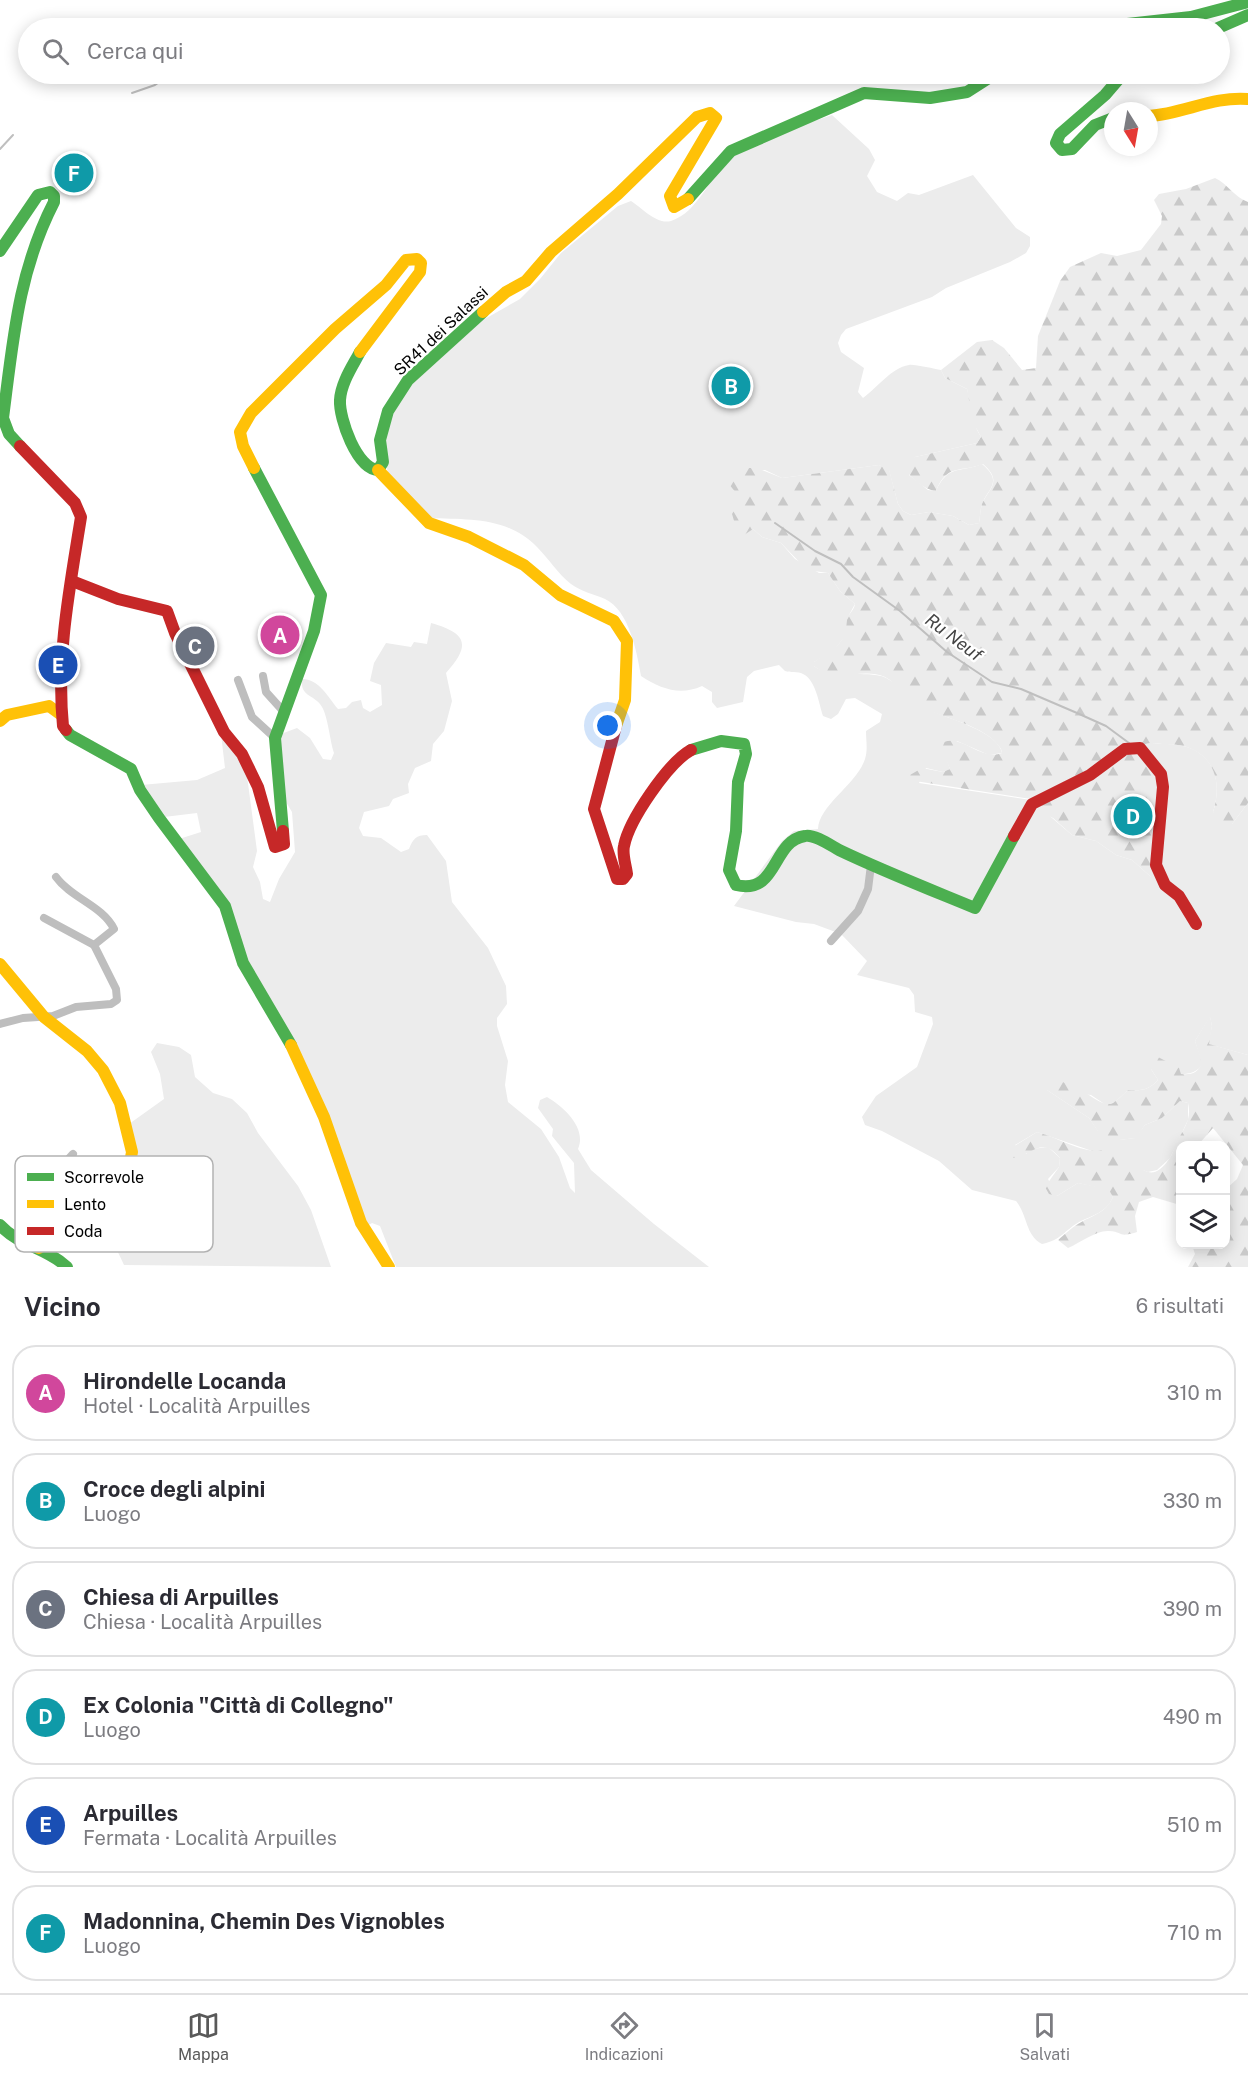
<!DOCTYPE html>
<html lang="it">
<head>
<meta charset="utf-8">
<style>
	:root { --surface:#fff; --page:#f7f7f7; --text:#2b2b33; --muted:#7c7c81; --line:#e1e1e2; --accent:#595959 }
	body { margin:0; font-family:"Public Sans",sans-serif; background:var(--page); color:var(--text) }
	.controls { position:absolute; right:18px; bottom:18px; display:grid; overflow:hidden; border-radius:12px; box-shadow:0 3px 15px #0003 }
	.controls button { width:54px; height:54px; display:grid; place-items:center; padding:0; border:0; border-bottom:2px solid var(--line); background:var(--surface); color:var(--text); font:30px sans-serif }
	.compass { position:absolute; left:1104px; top:102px; width:54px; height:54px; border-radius:50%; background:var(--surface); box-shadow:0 3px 15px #0003; rotate:169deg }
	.you { position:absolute; left:608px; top:726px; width:21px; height:21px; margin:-15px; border:4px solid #fff; border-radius:50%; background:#1a73e8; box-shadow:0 0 0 9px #1a73e833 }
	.badge { display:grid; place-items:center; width:39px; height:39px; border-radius:50%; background:var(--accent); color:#fff; font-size:20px; font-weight:700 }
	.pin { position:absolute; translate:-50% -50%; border:3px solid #fff; box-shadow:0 2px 6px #0006 }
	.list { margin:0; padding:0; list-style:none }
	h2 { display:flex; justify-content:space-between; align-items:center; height:78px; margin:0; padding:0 24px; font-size:26px }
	h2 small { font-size:20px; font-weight:400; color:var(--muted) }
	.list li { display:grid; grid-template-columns:39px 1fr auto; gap:18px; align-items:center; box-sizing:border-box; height:96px; margin:0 12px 12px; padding:0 12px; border:2px solid var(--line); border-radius:24px }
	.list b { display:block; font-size:22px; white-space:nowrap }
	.list p { margin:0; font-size:20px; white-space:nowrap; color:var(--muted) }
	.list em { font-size:20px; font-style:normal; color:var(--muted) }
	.icon { flex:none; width:33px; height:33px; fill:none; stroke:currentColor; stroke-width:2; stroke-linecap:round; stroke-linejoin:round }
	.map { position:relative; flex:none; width:1248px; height:1267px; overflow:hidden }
	.search { position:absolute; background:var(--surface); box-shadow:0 3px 15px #0003; left:18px; right:18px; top:18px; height:66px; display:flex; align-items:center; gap:15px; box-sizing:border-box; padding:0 21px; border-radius:33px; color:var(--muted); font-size:22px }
	.sheet { height:726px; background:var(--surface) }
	nav { display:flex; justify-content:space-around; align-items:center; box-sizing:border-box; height:84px; border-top:2px solid var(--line); background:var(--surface); font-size:16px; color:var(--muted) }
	nav a { display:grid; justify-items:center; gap:3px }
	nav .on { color:var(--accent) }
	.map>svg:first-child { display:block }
	.green { fill:#ececec }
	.forest { fill:url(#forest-firs) }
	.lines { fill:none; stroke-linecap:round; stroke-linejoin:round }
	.stream { stroke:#bfbfbf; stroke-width:2 }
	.street { stroke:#bebebe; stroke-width:8 }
	.fast { stroke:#4caf50; stroke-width:12 }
	.slow { stroke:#ffc107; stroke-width:12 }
	.jam { stroke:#c62828; stroke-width:12 }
	.labels { text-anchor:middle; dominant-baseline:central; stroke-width:4.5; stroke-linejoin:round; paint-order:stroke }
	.street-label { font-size:16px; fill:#000; stroke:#fff }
	.water-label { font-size:18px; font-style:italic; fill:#444; stroke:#fff }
	.key { fill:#fff; stroke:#b2b2b2; stroke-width:1.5 }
	.key-label { font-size:16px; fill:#000 }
</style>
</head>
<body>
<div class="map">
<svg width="1248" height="1267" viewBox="0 0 1248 1267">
	<defs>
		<pattern id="forest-firs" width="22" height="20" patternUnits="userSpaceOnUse" patternTransform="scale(1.5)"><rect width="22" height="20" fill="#ececec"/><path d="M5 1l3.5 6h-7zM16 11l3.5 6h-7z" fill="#c9c9c9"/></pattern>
	</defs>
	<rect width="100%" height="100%" fill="#fff"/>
	<g class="green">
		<path d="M 832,115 L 869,149 L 875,160 L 867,176 L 877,192 L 897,201 L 908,193 L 919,195 L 973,175 L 1016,228 L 1030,237 L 1030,246 L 1026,253 L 1010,262 L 946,288 L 932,297 L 846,329 L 841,335 L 838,343 L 841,352 L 864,368 L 858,392 L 863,398 C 877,388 891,368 909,365 C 914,364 934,369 941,370 L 945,378 L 967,389 L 977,430 L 981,437 L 977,443 L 915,457 L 909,475 L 928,490 L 936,491 C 948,464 960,473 982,464 C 1006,484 984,490 981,508 C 980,513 980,518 979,523 L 969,525 L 953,516 L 929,512 L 911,515 L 903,511 L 898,504 L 889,470 L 879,465 L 782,478 L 765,470 L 749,470 C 736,498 737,501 749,530 L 753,529 L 762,537 L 781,543 L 795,559 L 819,573 L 828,573 L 840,591 L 855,604 L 849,615 L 846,635 L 834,650 L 814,662 L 814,666 C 830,679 861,671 881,676 C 894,679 915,703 929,710 C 947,718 999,732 1002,753 L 989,755 L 957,741 L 946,757 L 950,769 L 943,772 L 926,768 L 919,783 L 1031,800 L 1072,835 L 1096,841 L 1116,855 L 1132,860 L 1151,877 L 1143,745 C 1151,741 1157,744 1166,744 C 1208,744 1225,774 1213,812 L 1232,824 L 1248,803 L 1248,1055 L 1208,1044 L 1212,1026 L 1210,1017 L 1195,1041 L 1203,1064 C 1191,1081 1169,1072 1151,1069 L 1158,1080 C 1149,1090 1141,1091 1128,1090 L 1115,1102 L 1106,1105 L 1091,1095 L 1047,1090 L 1089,1118 L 1098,1131 L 1119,1140 L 1135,1138 L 1145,1125 L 1162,1118 L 1180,1101 L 1188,1103 L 1188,1120 L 1170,1158 L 1157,1170 L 1148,1172 L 1140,1169 L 1127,1156 L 1095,1152 L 1037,1132 L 1015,1145 L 1026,1154 L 1032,1149 L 1048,1147 L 1060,1158 L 1059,1167 L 1048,1179 L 1057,1196 L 1078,1183 L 1109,1189 L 1113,1197 C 1106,1213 1093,1215 1079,1222 C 1064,1231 1061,1240 1042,1244 C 1025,1235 1028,1216 1016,1201 L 972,1190 L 939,1161 L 882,1131 L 865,1125 L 862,1117 L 876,1096 L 917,1067 L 933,1024 L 932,1017 L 915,1012 L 914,995 L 909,988 L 857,975 L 867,961 L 841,934 L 814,924 L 796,922 L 734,906 L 782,841 L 794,831 L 818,829 C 819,805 857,784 865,759 C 868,750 866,740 866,731 L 880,722 L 882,714 L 855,698 L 846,699 L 838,714 L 831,719 L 823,716 C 819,704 816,680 803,674 C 798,671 790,673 785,671 L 779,665 L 754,671 L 747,677 L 743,702 L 717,708 L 712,702 L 712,692 L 702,686 C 680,696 661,689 641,676 C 637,652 629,610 605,599 C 594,594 582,592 571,584 C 558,574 549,559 537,547 C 506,516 469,520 429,518 L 388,477 L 384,437 L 394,408 L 417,377 L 483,320 L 520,299 L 540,279 L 561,253 L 618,206 L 631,201 C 642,208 657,225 671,221 C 698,212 708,179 727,162 C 752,139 800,126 832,115 Z"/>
		<path d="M 431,623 C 466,633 472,644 446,673 L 452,701 L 444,731 L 433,744 L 431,761 L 415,768 L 408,784 L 409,793 L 393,799 L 389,806 L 364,812 L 359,828 L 363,836 L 381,838 L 401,852 L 409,849 C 413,839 416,835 427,835 L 446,861 L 452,902 L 488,948 L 506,986 L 507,1004 L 497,1018 L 497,1026 L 508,1061 L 505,1085 L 508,1102 L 541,1129 L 559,1157 L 570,1188 L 575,1193 L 574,1163 L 552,1136 L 553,1129 L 538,1108 L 540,1100 L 547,1097 C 564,1107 587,1128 578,1149 L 591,1170 L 654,1224 L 709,1267 L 396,1267 L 380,1226 L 372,1223 L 367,1226 L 343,1158 L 244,957 L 237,932 L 179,839 L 201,832 L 197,813 L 164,817 L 141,785 L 197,780 L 225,768 L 221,734 L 236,754 L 247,776 L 257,851 L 253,867 L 260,882 L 263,899 L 270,902 L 279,879 L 295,852 L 292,812 L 283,797 L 278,768 L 281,734 L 297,728 L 310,738 L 323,759 L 331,760 L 334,753 C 330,741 328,717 322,707 C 315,694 300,698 302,679 C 319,679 328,697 338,709 L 346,708 L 352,702 L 361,700 L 363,708 L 370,712 L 382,705 L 381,685 L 370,681 L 374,663 L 386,643 L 411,647 L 414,642 L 427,644 Z"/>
		<polygon points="157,1043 179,1047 191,1055 195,1077 213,1093 232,1099 247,1113 258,1133 298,1186 311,1210 331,1267 124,1265 100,1214 138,1159 129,1124 164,1099 160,1074 151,1052"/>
	</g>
	<g class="forest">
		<path d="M 1215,178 C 1228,184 1234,197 1248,202 L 1248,803 L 1232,824 C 1222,824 1218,821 1213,812 C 1225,775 1208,744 1166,744 C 1157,744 1151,741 1143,745 C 1147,749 1153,754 1155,760 C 1160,778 1166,862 1159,876 L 1151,877 L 1132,860 L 1116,855 L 1096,841 L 1072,835 L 1053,818 L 1034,809 L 1031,799 L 915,781 L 910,775 L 922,768 L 943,772 L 950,769 L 942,750 L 944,742 C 964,735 980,761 1002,753 L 1001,749 C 987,725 939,717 915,705 C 902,698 898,683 885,677 C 860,666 837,686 814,666 L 814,662 C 833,648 845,647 847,620 C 847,615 854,611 855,604 L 840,591 L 828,573 L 807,570 L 781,543 L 762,537 L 753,529 L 744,535 L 737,531 L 730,507 L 738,503 L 738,495 L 727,482 L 732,472 L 740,468 L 757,468 L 782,478 L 879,465 L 889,469 L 898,504 L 903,511 L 911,515 L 929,512 L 953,516 L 969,525 L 979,523 C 980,518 980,513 981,508 C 984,491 1006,484 983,464 C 960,473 947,463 936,491 C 925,490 910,478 905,468 L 908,460 L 915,457 L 977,443 L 981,437 L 973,422 L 967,389 L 945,378 L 941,370 L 977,342 L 992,340 L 1004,348 L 1022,370 L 1036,368 L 1038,336 L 1060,281 L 1070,267 L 1101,253 L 1117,256 L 1141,250 L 1161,224 L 1162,216 L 1154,200 L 1159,194 L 1186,189 Z"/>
		<path d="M 1210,1016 L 1212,1026 L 1209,1044 L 1248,1055 L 1248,1267 L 1188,1267 L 1195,1254 L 1192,1245 L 1226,1244 L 1226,1189 L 1237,1179 L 1243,1165 L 1213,1128 L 1198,1145 L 1180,1146 L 1180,1205 L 1153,1197 L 1139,1202 L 1135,1216 L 1137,1232 C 1118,1238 1124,1232 1109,1231 C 1096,1230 1080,1243 1068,1248 L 1058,1240 C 1064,1235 1071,1228 1078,1224 C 1092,1215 1105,1214 1113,1197 L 1109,1190 L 1078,1183 L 1057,1196 L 1049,1194 L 1045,1187 L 1059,1167 L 1060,1158 C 1040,1134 1032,1158 1010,1158 L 1008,1150 L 1037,1132 C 1056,1137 1075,1149 1094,1151 C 1101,1152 1106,1147 1112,1147 C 1131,1147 1145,1195 1169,1159 C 1173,1154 1174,1147 1177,1142 C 1184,1128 1192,1119 1188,1103 L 1180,1101 L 1162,1118 L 1145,1125 L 1136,1138 L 1111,1141 L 1103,1139 L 1089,1118 L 1047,1090 L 1048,1081 C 1077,1077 1099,1110 1113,1103 C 1118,1100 1123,1094 1128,1090 C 1141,1091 1149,1090 1158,1080 L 1151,1069 L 1151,1061 L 1158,1057 L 1179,1068 L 1181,1074 C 1192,1075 1197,1073 1202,1064 L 1195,1041 Z"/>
	</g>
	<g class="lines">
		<g class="stream">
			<polyline points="132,93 155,85 171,74"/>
			<polyline points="0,149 13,135"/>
			<polyline points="775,523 815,551 841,564 853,577 900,611 947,652 992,682 1021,689 1077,713 1106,726 1129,743"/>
		</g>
		<g class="street">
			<polyline points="263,676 266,692 284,712"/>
			<polyline points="238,680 252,717 275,738"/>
			<polyline points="44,918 94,945"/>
			<polyline points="831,941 858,911 868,889 871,865"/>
			<path d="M 0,1024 L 23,1018 L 53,1016 L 76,1007 L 111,1004 L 117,1000 L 116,989 L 94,945 L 114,929 C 103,906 71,898 56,877"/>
			<path d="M 21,1182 C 35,1200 53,1207 67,1224"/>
			<polyline points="29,1192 56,1173 73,1154"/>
		</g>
		<g class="fast">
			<polyline points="1091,28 1191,17 1248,2"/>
			<polyline points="1218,28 1248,15"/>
			<polyline points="1113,118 1095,125 1072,149 1062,150 1056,143 1060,134 1105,95 1123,74"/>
			<polyline points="688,199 731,151 864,93 930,98 967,92 995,74"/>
			<path d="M 0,251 L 38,195 L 50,192 L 54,196 L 54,202 C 18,272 13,341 3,418 L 9,434 L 20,446"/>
			<path d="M 360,352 C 352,367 341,383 340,400 C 339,419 357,469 378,470 L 383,462 L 380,440 L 388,411 L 408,380 L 483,312"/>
			<polyline points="254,468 321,595 314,631 275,738 283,831"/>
			<polyline points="66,730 70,735 131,769 140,790 159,818 225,906 243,963 291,1045"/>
			<path d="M 691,750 L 721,741 L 744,744 L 746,754 L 738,782 L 736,831 L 729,870 L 736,885 C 779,895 771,841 805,836 C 814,834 830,845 839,850 C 883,871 929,889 975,908 L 1014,836"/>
			<path d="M 0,1225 C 19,1246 47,1248 67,1267"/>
		</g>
		<g class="slow">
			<path d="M 1149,116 C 1183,114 1213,96 1248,99"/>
			<polyline points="483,312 506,292 526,281 551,252 618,194 697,117 710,113 716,118 670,196 674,207 688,199"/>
			<polyline points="254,468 243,446 240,432 251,413 335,329 386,285 406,260 417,259 421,263 420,272 360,352"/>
			<polyline points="378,470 429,523 469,537 524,565 560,595 614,621 627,641 625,700 616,726"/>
			<polyline points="0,721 7,715 49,706 60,714"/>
			<polyline points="0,964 44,1017 87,1051 103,1070 120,1103 132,1152 129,1168 103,1205 95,1212 67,1224 39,1248"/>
			<polyline points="291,1045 324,1117 361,1223 389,1267"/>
		</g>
		<g class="jam">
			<path d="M 20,446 L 75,503 L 81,517 C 70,586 56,656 63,726 L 66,730"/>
			<polyline points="72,581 118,599 167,611 175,633 224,732 242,754 258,787 275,847 284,844 283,831"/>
			<path d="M 616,726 L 594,809 L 617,879 L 623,879 L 627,874 C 626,865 622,855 624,846 C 629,820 668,763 691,750"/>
			<polyline points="1014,836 1032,804 1090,775 1125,749 1140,748 1161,774 1163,787 1156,865 1165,885 1179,896 1196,924"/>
		</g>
	</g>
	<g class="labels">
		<g class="street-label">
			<text transform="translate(441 331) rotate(-43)">SR41 dei Salassi</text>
		</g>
		<g class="water-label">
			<text transform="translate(954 637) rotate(37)">Ru Neuf</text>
		</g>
	</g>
	<rect x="15" y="1156" width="198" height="96" rx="9" class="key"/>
	<rect x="27" y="1173" width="27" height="8" fill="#4caf50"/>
	<rect x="27" y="1200" width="27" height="8" fill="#ffc107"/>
	<rect x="27" y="1227" width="27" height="8" fill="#c62828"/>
	<g class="key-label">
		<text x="64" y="1183">Scorrevole</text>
		<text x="64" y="1210">Lento</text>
		<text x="64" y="1237">Coda</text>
	</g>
</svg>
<div class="controls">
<button><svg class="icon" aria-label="locate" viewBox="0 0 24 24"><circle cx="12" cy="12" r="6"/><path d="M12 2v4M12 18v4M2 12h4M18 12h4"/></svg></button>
<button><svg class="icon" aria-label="layers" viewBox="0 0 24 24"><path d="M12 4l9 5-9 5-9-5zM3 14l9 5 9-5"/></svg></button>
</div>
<svg class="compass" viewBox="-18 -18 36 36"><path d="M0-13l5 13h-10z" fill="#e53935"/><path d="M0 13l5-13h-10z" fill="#7c7c81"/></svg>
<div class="you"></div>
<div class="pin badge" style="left:280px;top:635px;background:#d1479c">A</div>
<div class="pin badge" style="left:731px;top:386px;background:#0f9aa8">B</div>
<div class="pin badge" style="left:195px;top:646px;background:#6b7280">C</div>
<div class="pin badge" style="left:1133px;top:816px;background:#0f9aa8">D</div>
<div class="pin badge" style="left:58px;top:665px;background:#1a4fb4">E</div>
<div class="pin badge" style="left:74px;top:173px;background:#0f9aa8">F</div>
<div class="search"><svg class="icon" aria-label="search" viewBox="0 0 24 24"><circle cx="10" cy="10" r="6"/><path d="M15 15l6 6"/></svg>Cerca qui</div>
</div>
<section class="sheet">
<h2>Vicino<small>6 risultati</small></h2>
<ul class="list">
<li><span class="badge" style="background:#d1479c">A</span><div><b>Hirondelle Locanda</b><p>Hotel · Località Arpuilles</p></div><em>310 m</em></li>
<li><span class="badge" style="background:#0f9aa8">B</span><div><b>Croce degli alpini</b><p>Luogo</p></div><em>330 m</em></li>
<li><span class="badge" style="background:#6b7280">C</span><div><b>Chiesa di Arpuilles</b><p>Chiesa · Località Arpuilles</p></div><em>390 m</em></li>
<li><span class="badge" style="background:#0f9aa8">D</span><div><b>Ex Colonia &quot;Città di Collegno&quot;</b><p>Luogo</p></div><em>490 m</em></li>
<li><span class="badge" style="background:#1a4fb4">E</span><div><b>Arpuilles</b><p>Fermata · Località Arpuilles</p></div><em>510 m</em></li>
<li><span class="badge" style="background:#0f9aa8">F</span><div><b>Madonnina, Chemin Des Vignobles</b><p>Luogo</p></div><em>710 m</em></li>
</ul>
</section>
<nav>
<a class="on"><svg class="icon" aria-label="map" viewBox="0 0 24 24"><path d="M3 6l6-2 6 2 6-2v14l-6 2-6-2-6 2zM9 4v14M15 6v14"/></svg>Mappa</a>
<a><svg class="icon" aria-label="directions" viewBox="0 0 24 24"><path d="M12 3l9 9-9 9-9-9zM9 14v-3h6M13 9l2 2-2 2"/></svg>Indicazioni</a>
<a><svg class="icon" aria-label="saved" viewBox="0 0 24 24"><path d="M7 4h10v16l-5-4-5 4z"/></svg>Salvati</a>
</nav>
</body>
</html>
